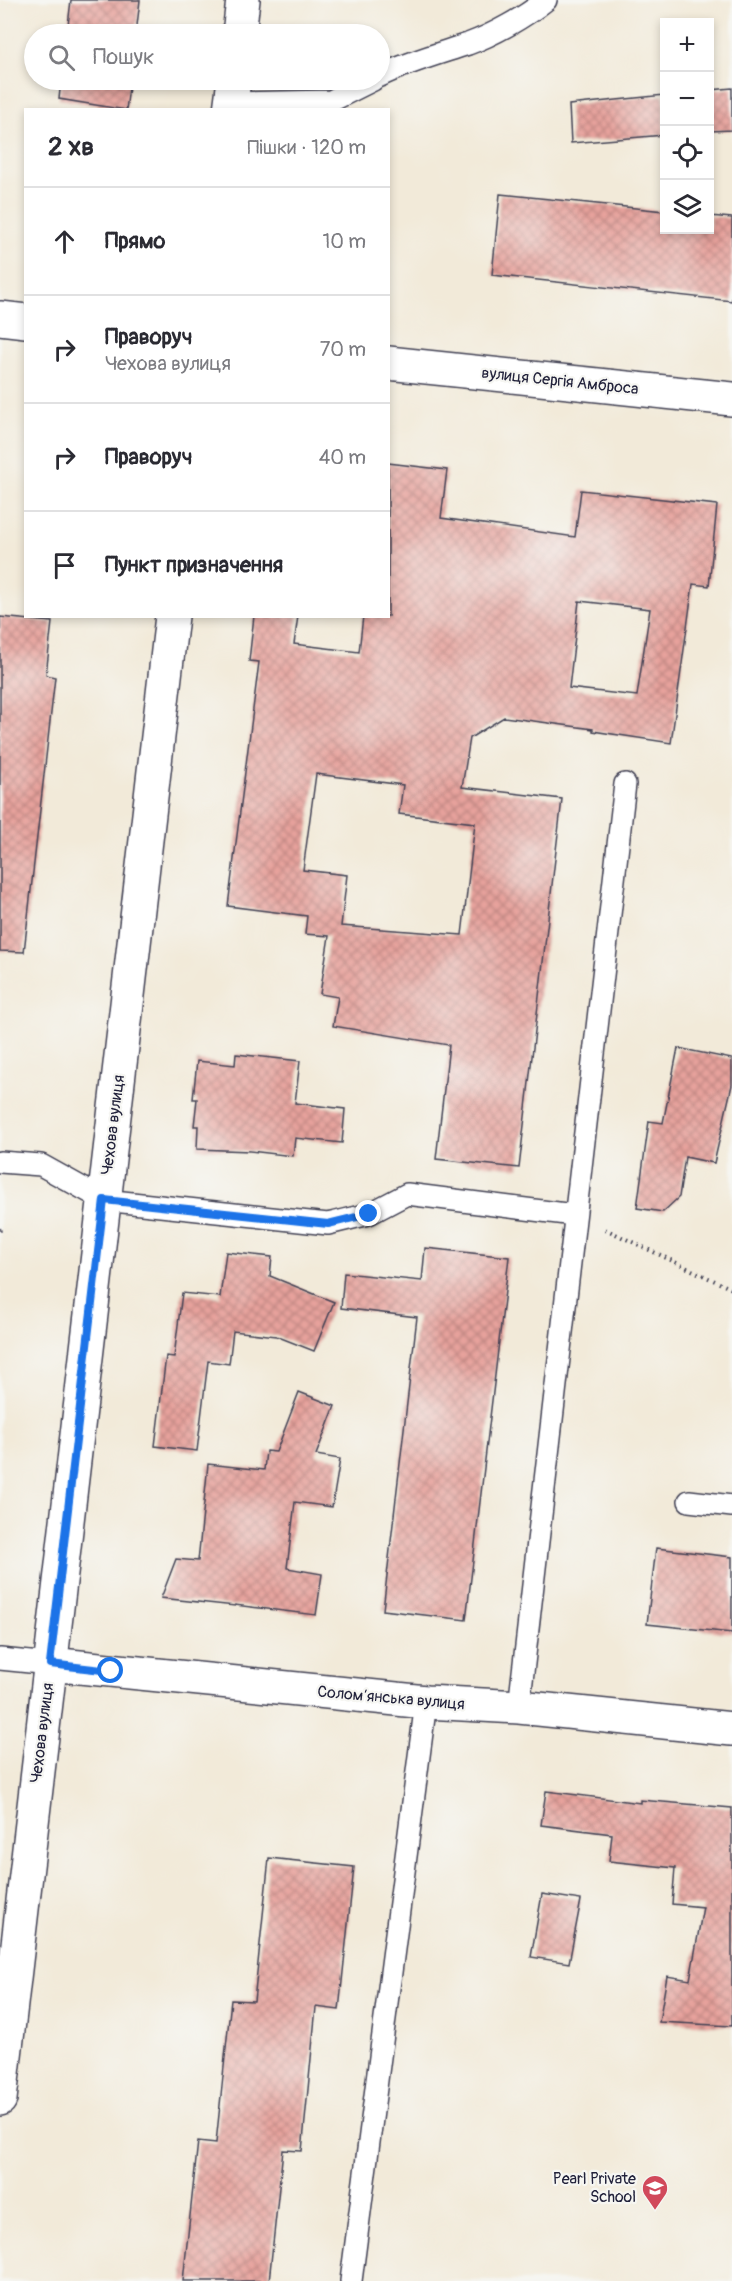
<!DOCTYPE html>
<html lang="uk">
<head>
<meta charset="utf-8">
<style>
	:root { --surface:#fff; --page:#f2f2f3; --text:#2b2b33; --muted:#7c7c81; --line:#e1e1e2 }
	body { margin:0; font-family:Pangolin,sans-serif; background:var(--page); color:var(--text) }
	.controls { position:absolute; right:18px; top:18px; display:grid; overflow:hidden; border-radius:0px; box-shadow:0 3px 9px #0003 }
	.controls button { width:54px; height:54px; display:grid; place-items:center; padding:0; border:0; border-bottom:2px solid var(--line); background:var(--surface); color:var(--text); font:30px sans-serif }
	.stop { position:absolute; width:18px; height:18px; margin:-14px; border:4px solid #1a73e8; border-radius:50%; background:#fff }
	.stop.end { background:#1a73e8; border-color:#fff; box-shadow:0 2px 6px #0008 }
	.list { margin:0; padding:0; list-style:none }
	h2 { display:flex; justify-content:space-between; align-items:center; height:78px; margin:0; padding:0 24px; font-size:26px }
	h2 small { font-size:20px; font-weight:400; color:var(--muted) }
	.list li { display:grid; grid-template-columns:39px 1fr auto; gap:18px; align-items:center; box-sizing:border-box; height:108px; padding:0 24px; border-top:2px solid var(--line) }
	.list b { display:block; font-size:22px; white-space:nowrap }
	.list p { margin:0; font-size:20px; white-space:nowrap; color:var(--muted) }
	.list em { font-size:20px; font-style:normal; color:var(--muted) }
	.icon { flex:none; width:33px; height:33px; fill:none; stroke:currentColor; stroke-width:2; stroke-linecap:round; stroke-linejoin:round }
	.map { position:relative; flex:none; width:732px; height:2281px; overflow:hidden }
	.search { position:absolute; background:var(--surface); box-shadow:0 3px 9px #0003; left:24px; top:24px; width:366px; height:66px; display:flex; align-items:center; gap:15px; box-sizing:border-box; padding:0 21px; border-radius:33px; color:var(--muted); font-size:22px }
	.panel { position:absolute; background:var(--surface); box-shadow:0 3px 9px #0003; left:24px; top:108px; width:366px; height:510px; border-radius:0px }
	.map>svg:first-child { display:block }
	.building { fill:url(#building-cross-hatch); fill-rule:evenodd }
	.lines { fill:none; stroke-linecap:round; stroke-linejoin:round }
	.lane-casing { stroke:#414053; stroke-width:24 }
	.street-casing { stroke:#414053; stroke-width:36 }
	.path { stroke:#414053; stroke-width:4; stroke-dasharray:1.5 4.5; stroke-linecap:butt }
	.lane { stroke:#fff; stroke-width:21 }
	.street { stroke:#fff; stroke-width:33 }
	.route { stroke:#1a73e8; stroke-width:8 }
	.labels { text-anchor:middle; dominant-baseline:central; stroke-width:4.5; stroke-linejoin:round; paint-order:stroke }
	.street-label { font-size:16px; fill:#22223b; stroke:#f6f6f2 }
	.poi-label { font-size:16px; fill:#22223b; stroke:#f6f6f2; text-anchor:end }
</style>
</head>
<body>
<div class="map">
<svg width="732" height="2281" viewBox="0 0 732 2281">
	<defs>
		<pattern id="building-cross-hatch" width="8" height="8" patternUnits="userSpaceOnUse" patternTransform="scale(1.5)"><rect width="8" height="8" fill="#e7a29c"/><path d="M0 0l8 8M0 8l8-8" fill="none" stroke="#bb8480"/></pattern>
	</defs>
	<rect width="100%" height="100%" fill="#f6f6f2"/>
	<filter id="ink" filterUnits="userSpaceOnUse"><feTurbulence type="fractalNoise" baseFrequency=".0167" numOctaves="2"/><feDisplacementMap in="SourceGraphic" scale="12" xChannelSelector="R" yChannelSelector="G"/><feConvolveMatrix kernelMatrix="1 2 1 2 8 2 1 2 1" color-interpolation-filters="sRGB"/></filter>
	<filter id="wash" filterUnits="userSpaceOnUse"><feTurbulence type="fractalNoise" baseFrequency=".008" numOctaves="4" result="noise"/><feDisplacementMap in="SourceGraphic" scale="24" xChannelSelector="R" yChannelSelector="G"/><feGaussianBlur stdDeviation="1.35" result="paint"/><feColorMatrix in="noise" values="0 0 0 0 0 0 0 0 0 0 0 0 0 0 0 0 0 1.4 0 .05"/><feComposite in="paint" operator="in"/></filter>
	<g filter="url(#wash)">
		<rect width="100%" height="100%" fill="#f2ead9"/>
		<g id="blocks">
			<g class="building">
				<polygon points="71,0 140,0 136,34 67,34"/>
				<polygon points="61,80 130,80 126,110 59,99"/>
				<polygon points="732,88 732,130 710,131 710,90"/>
				<polygon points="664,95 664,135 571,143 569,105"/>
				<polygon points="500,194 664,211 664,230 710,230 710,216 732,218 732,301 492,275"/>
				<path d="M 388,463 L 447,470 L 441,518 L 575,537 L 581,490 L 717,505 L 709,586 L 693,584 L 671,743 L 593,731 L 593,729 L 504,717 L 470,738 L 462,787 L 562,799 L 519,1168 L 436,1159 L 449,1045 L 333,1026 L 338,997 L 320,994 L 329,936 L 305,934 L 307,916 L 228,906 L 259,662 L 249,661 L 254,616 L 298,616 L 294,644 L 359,652 L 363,616 L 388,616 ZM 579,601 L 650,609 L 637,696 L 569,688 ZM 316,774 L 403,785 L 399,814 L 475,823 L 462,935 L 341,926 L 347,875 L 303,870 Z"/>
				<polygon points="0,617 52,622 46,675 55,677 24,952 0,951"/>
				<polygon points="678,1048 732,1059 732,1085 714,1163 685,1157 679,1197 663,1212 637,1208 649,1121 663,1123"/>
				<polygon points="236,1054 300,1061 295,1103 345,1109 342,1143 295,1138 293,1156 250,1151 197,1149 198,1126 194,1126 197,1099 193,1099 197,1061 235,1065"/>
				<polygon points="425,1248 509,1257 466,1620 383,1610 417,1317 341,1308 344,1273 422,1281"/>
				<polygon points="226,1252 272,1257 270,1276 334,1302 314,1351 276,1336 233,1331 229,1364 208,1361 197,1451 155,1446 166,1356 174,1357 182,1293 220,1297"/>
				<polygon points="299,1392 335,1406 316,1455 340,1459 332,1507 295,1502 287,1568 322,1574 316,1615 235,1605 235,1606 161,1598 176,1559 198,1561 208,1464 264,1470 266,1451 276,1452"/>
				<polygon points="656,1548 732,1557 732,1633 647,1624"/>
				<polygon points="546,1791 640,1803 640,1800 732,1808 732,2026 659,2022 667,1976 690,1980 703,1907 672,1904 675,1868 609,1861 612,1834 541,1825"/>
				<polygon points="269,1858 354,1867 339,2010 316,2007 302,2151 283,2150 269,2281 183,2281 198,2141 216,2143 231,2000 254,2001"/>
				<polygon points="542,1894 581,1900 569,1963 531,1957"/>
			</g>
		</g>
	</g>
	<g filter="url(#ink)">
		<use href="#blocks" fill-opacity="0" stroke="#414053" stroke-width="1.5"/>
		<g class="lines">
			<g class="lane-casing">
				<g id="lane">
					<path d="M 380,76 C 408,62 438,54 468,44 C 493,35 525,17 546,0"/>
					<polyline points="231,103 331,101 373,80"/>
					<polyline points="0,1162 41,1165 104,1200 328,1224 369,1214 407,1194 574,1215"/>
					<polyline points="689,1501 732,1506"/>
					<polyline points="0,1659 50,1664"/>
					<polyline points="519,1707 625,784"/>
					<polyline points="351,2281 426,1702"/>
				</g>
			</g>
			<g class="street-casing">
				<g id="street">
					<polyline points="239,34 243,0"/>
					<polyline points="230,110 234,80"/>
					<polyline points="0,318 26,321"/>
					<polyline points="388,363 732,399"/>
					<polyline points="50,1664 426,1702 519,1707 732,1729"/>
					<polyline points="0,2099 172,616"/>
				</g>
			</g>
			<g class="path">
				<polyline points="605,1229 732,1289"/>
				<polyline points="0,1230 4,1229"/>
			</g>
			<use href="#lane" class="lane"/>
			<use href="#street" class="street"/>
		</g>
	</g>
	<g class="lines" filter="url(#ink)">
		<polyline class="route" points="111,1671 50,1664 104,1200 328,1224 369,1214"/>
	</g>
	<defs>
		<g id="school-pin" transform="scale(1.35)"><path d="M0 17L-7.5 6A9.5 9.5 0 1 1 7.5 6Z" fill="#d1495b" stroke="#f6f6f2"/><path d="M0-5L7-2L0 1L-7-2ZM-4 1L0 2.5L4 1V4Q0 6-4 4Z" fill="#fff"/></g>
	</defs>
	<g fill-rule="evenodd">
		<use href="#school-pin" x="655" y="2188"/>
	</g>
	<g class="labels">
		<g class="street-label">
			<text transform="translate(560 381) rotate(6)">вулиця Сергія Амброса</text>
			<text transform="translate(113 1125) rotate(-83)">Чехова вулиця</text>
			<text transform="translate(391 1698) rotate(5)">Соломʼянська вулиця</text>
			<text transform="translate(42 1733) rotate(-83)">Чехова вулиця</text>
		</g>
		<g class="poi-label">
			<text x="636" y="2179">Pearl Private<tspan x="636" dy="18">School</tspan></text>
		</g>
	</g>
</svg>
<div class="controls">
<button>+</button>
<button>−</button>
<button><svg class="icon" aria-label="locate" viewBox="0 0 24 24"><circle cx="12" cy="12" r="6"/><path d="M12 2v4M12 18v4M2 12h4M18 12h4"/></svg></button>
<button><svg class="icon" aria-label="layers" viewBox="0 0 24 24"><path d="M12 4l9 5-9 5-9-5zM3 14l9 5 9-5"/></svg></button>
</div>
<div class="stop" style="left:111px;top:1671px"></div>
<div class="stop end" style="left:369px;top:1214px"></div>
<div class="search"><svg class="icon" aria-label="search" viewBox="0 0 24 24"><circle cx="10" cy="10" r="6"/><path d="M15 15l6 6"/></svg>Пошук</div>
<section class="panel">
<h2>2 хв<small>Пішки · 120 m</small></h2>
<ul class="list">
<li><svg class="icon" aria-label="ahead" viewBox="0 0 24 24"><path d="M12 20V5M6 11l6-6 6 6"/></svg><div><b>Прямо</b></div><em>10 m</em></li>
<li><svg class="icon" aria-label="right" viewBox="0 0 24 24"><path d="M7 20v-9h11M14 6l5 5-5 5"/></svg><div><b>Праворуч</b><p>Чехова вулиця</p></div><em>70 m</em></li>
<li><svg class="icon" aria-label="right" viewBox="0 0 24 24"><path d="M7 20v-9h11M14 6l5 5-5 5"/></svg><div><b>Праворуч</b></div><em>40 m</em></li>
<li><svg class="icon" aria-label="arrive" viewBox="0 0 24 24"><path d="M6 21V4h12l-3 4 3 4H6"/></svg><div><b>Пункт призначення</b></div></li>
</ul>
</section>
</div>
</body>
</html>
